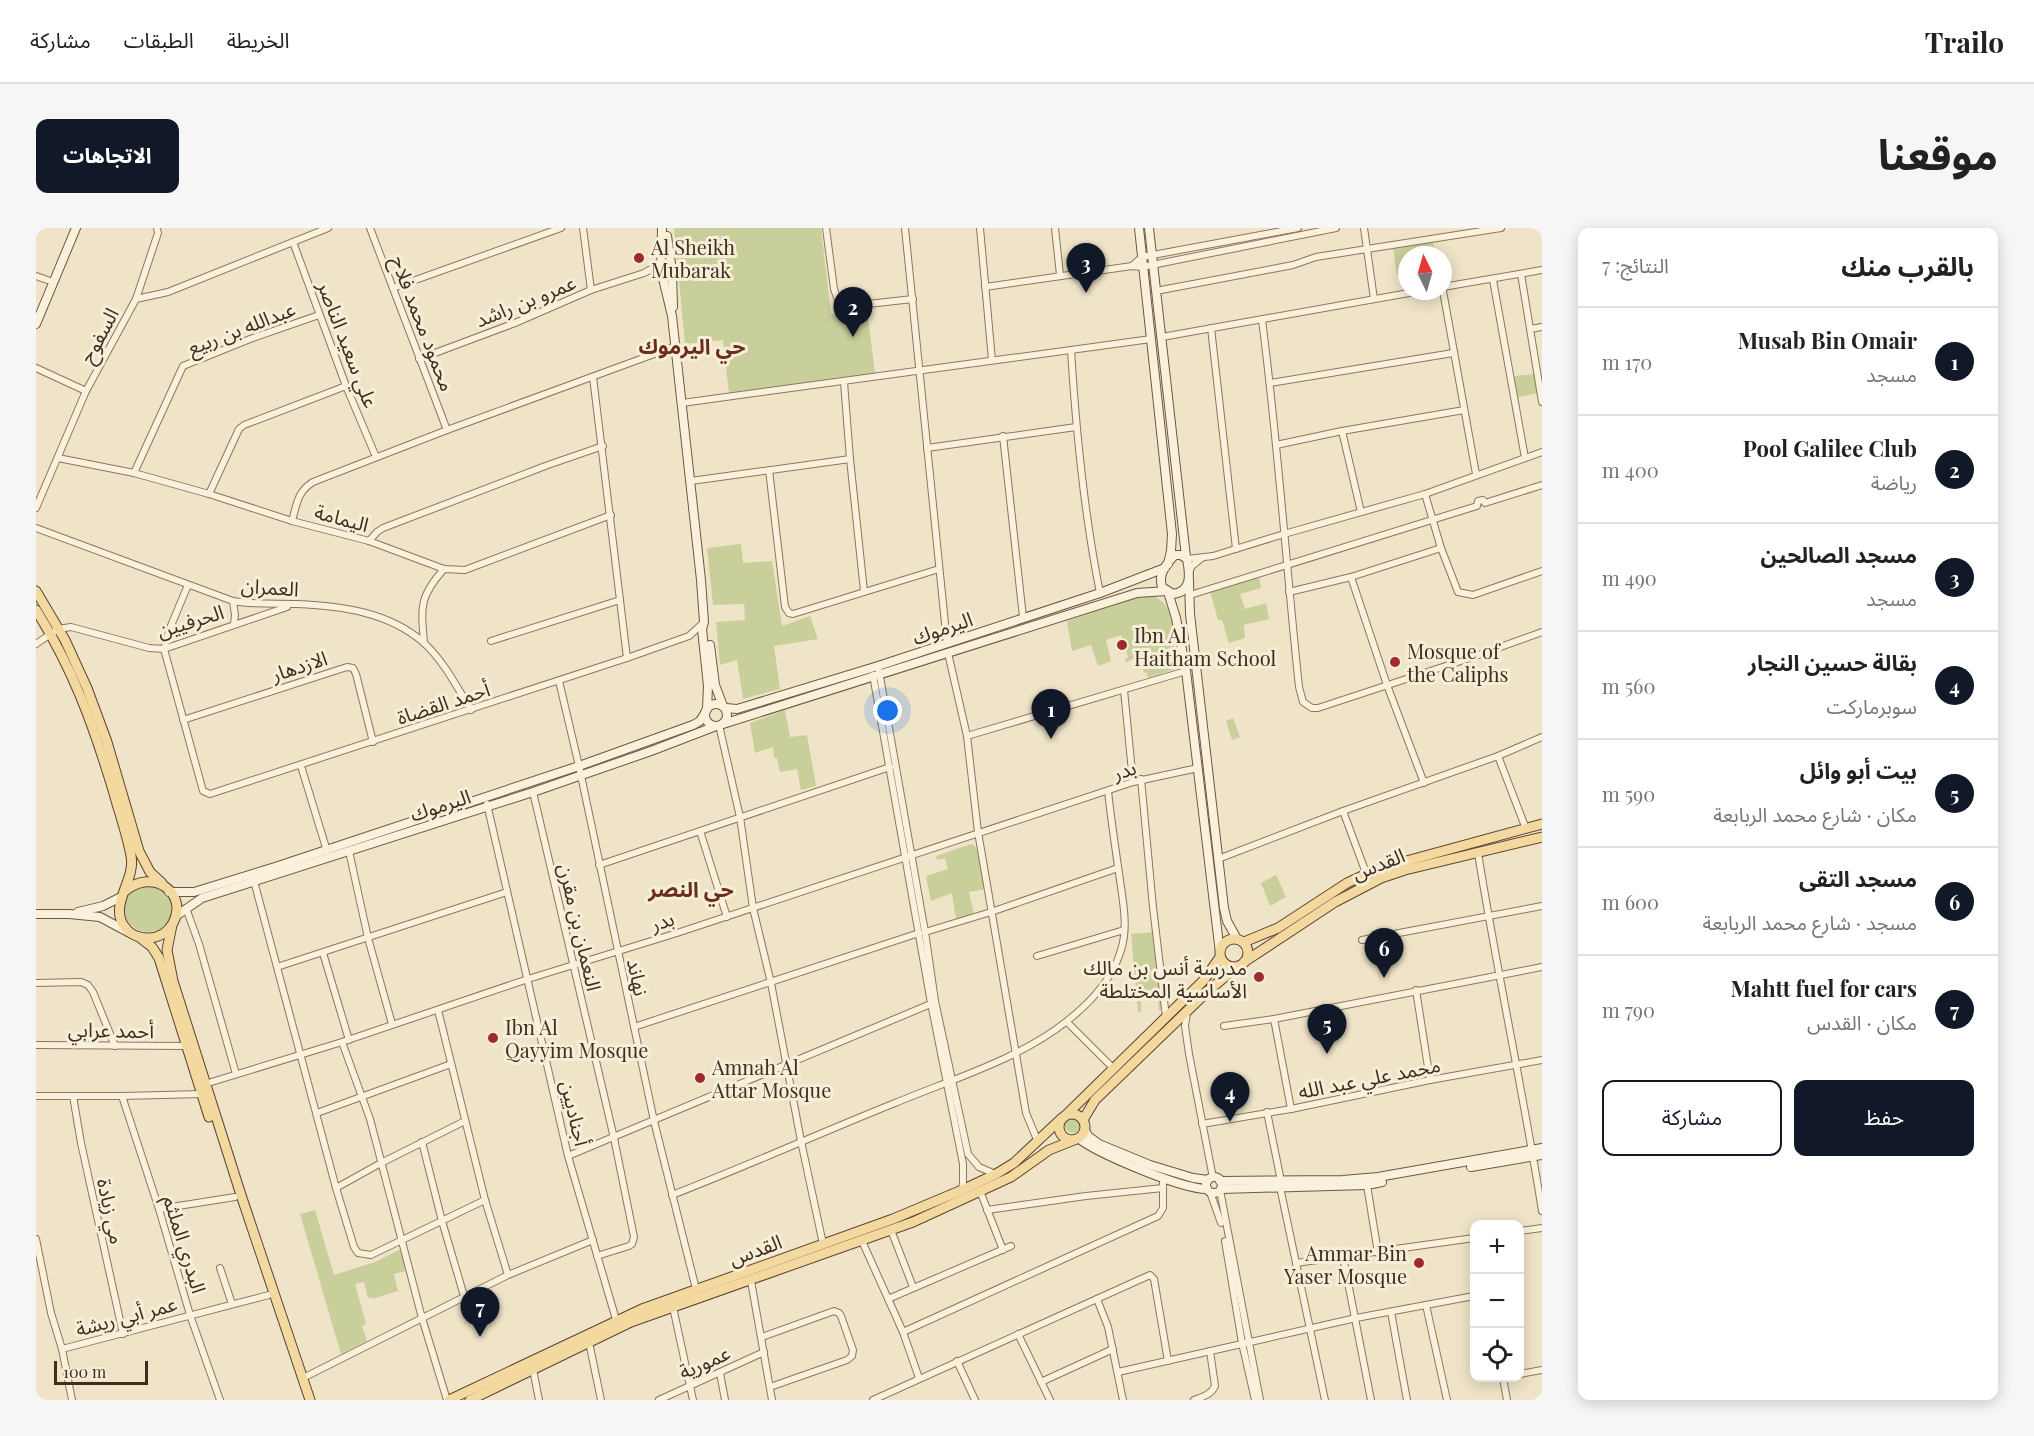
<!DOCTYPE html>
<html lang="ar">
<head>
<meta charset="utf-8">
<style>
	:root { --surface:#fff; --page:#f6f6f6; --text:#222; --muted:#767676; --line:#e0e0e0; --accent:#111827 }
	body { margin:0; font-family:"Playfair Display","Noto Sans Arabic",serif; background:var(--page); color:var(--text); direction:rtl }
	.controls { position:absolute; right:18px; bottom:18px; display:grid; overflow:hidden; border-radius:12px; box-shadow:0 3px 15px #0003 }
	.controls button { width:54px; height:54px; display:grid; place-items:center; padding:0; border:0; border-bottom:2px solid var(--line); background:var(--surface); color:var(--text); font:30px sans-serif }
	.compass { position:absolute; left:1362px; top:18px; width:54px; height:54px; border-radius:50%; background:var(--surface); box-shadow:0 3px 15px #0003; rotate:355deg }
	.scale { position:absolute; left:18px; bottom:15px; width:94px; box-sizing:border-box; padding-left:6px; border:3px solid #3d2e20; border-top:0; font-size:16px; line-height:21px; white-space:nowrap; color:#3d2e20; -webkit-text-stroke:4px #f7eed8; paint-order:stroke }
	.you { position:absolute; left:852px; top:483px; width:21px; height:21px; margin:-15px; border:4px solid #fff; border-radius:50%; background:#1a73e8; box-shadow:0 0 0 9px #1a73e833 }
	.badge { display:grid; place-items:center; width:39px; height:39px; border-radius:50%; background:var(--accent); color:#fff; font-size:20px; font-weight:700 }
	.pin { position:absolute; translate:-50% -50px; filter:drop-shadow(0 2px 3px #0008) }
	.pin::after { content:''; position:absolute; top:32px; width:21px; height:18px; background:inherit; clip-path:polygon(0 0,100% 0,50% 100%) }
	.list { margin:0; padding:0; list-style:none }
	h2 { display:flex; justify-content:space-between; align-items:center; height:78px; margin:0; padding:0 24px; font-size:26px }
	h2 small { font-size:20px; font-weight:400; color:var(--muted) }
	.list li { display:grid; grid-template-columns:39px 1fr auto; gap:18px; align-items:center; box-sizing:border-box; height:108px; padding:0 24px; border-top:2px solid var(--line) }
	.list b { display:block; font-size:22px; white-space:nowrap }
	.list p { margin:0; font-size:20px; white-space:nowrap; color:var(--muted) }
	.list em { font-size:20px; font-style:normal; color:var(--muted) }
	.actions { display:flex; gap:12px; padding:18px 24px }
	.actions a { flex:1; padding:14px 0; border:2px solid var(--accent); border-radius:12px; text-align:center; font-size:21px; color:var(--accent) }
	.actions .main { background:var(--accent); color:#fff }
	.icon { flex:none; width:33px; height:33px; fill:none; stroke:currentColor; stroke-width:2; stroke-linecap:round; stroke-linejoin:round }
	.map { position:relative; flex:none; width:1506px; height:1172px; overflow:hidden; direction:ltr; border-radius:12px }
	header { display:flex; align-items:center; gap:36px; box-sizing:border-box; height:84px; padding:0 30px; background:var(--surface); border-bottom:2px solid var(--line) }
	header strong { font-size:28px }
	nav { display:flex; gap:33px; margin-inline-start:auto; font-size:21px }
	.intro { display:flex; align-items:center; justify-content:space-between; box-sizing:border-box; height:144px; padding:0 36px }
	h1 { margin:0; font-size:42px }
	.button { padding:15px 27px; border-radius:12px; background:var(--accent); color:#fff; font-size:21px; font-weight:700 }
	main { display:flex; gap:36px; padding:0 36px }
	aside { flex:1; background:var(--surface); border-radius:12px; box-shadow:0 3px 15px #0003 }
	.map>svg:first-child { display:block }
	.green { fill:#c9cf9b }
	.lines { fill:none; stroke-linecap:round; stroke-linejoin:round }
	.street-casing { stroke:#8d765c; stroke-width:8 }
	.secondary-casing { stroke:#6f573f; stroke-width:10 }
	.primary-casing { stroke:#5b4430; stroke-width:11 }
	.street { stroke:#faf1dc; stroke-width:6 }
	.secondary { stroke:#faf1dc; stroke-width:8 }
	.primary { stroke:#f3d9a0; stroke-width:9 }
	.poi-dot { fill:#9e2a2b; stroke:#f7eed8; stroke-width:2 }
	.labels { text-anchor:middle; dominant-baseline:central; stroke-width:6; stroke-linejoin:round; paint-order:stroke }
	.poi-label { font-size:20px; fill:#3d2e20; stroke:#f7eed8; text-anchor:start }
	.street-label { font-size:20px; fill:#3d2e20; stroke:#f7eed8 }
	.neighbourhood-label { font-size:21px; font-weight:bold; fill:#6b2e1e; stroke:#f7eed8 }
</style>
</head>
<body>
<header>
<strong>Trailo</strong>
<nav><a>الخريطة</a><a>الطبقات</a><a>مشاركة</a></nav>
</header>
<div class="intro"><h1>موقعنا</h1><a class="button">الاتجاهات</a></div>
<main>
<aside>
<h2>بالقرب منك<small>النتائج: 7</small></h2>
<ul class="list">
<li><span class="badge">1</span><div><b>Musab Bin Omair</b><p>مسجد</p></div><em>170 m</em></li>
<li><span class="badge">2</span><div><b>Pool Galilee Club</b><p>رياضة</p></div><em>400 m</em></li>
<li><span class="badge">3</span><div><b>مسجد الصالحين</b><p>مسجد</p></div><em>490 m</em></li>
<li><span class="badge">4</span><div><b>بقالة حسين النجار</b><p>سوبرماركت</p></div><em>560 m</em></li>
<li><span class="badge">5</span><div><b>بيت أبو وائل</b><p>مكان · شارع محمد الربابعة</p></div><em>590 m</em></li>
<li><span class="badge">6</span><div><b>مسجد التقى</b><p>مسجد · شارع محمد الربابعة</p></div><em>600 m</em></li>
<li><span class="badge">7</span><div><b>Mahtt fuel for cars</b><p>مكان · القدس</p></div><em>790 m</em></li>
</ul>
<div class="actions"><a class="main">حفظ</a><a>مشاركة</a></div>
</aside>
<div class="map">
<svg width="1506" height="1172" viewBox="0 0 1506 1172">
	<rect width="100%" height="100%" fill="#f0e4c8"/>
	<g class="green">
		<polygon points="638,0 785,0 795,86 831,82 839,145 693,166 687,112 649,116"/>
		<polygon points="1397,14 1399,27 1371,27 1371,45 1361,47 1357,20"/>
		<polygon points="1499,146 1502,165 1482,169 1478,148"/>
		<polygon points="705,316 707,335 736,333 746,398 774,388 782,411 738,418 744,461 707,471 701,432 684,437 680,394 709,392 708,376 677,377 671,320"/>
		<polygon points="1223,348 1225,360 1204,366 1209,381 1230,375 1233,391 1208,397 1209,410 1193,415 1186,392 1182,392 1174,363"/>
		<path d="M 1109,367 C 1142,368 1137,413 1140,437 L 1139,441 L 1112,450 L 1110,444 L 1108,445 L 1103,429 L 1090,434 L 1089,431 L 1092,429 L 1085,407 L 1070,412 L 1075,433 L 1062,438 L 1055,417 L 1036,423 L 1031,393 Z"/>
		<polygon points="749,482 754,509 771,507 780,558 765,562 761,541 744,544 741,530 738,530 737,519 719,525 714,495"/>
		<polygon points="1197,490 1204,509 1196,512 1190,493"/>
		<polygon points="935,616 938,617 944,626 951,661 933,664 938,686 920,691 916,665 895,673 890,648 912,641 909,630 901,632 900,628"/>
		<polygon points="1240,647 1250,669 1234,678 1225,655"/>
		<circle cx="112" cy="680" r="24"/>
		<polygon points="1118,704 1127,781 1123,783 1122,769 1119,769 1119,766 1113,766 1113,769 1105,770 1105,784 1102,784 1095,706"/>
		<circle cx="1037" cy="897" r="8"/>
		<polygon points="279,982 298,1047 339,1034 365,1021 370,1043 358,1046 362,1063 336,1071 335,1069 332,1070 328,1054 319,1056 330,1096 326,1098 331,1113 305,1126 264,986"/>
	</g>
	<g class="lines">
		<g class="street-casing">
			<g id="street">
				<polyline points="334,0 411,202"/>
				<polyline points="547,0 555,62"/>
				<polyline points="790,0 798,61 803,75 814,78 877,71"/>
				<polyline points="869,0 911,415"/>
				<polyline points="944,0 956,132"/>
				<polyline points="1019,0 1024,47"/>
				<polyline points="1328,0 1338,71"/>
				<polyline points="257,14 310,158 340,229"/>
				<polyline points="1096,38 1106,29 1262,0"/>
				<polyline points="1485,46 1506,174"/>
				<polyline points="0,48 17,54"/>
				<polyline points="1457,52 1489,230"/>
				<polyline points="949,59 1096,38 1106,39 1300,0"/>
				<polyline points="1407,59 1506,42"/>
				<polyline points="357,60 525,0"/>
				<polyline points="1120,63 1257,37 1280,29 1465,0"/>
				<polyline points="1407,63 1440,246"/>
				<polyline points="100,71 122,5 121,0"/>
				<path d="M 1226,92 C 1242,214 1250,337 1263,459 L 1267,474 L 1276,480 L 1282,480 L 1437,429 L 1506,404"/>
				<polyline points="1175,100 1200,321"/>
				<polyline points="1494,101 1506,99"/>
				<polyline points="1126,109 1384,63"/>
				<path d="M 1035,122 C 1040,203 1048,285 1064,365"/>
				<polyline points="383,131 479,95 555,62 608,45 628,34"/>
				<polyline points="0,140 50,163"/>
				<polyline points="557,149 591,430"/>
				<polyline points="808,154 814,231 828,363"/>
				<polyline points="1234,155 1417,125"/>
				<polyline points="646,175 1115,111"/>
				<polyline points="1306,203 1325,284"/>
				<polyline points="967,208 987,389"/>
				<polyline points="1240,217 1306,203 1428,182"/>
				<polyline points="891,220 1040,199"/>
				<polyline points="22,230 98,245 173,266 256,293 333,313 408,341 429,342 575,287"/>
				<polyline points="733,242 746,353 749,379 753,385 757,386 903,341"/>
				<polyline points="98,245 147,138 214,111 283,87"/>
				<polyline points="655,253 814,231"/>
				<polyline points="173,266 203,201 208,197 310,158"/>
				<polyline points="1389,266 1405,320 1422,364 1437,367 1506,343"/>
				<polyline points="0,280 50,163 100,71 132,64 292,0"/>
				<path d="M 256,293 C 261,276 261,264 277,254 L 411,202 L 640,118"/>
				<path d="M 0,300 L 197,373 C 219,377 239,375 261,376 C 306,378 352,384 387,414 C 407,432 421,459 435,482"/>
				<polyline points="333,313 341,304 347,300 512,237 567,218"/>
				<polyline points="1151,331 1177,328 1248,306 1389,266 1506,224"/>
				<polyline points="1153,344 1156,338 1166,330"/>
				<polyline points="1315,349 1351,457 1388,555"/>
				<polyline points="152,357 134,400 128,421 167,563 174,566 591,430 653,408 666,396"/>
				<polyline points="1253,364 1315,349 1405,320"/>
				<polyline points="1154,367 1441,278 1442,273 1447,272 1449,275 1506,257"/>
				<polyline points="197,373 199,387 198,396"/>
				<polyline points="455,413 584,372"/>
				<path d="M 388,415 C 385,379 383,369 408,341"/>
				<polyline points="0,416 22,401 35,399 113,420 128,421 251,379"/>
				<polyline points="912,425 931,508 942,604 990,885 1002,914"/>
				<polyline points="843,443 889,704 899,773 932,926 943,939 959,946"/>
				<polyline points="837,447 895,775 927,936 927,954 926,962"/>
				<polyline points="523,453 543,538 618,893 660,1061"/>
				<polyline points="1088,462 1097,554"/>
				<polyline points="147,492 311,439 317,440 320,446 337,514"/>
				<polyline points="683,497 704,589 717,680 735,755 765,913 787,1016"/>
				<polyline points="931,508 1150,443"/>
				<polyline points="1462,528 1490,601"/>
				<polyline points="265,538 291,623"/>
				<polyline points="1105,551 1117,679 1130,789"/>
				<polyline points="497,564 578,910 598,1009 596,1016 593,1018 561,1028"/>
				<polyline points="451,576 532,928 581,1095"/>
				<polyline points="1307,583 1330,645"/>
				<polyline points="664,603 691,689"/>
				<polyline points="313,623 332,710 356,796"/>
				<path d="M 1442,625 C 1461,744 1487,863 1506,983"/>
				<polyline points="1182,631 1307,583 1462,528 1506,509"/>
				<polyline points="563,637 854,539"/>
				<polyline points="218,653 300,960 318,1019 322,1025 335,1027 449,972"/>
				<polyline points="150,680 163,716 200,846"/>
				<polyline points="889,704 955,684 1082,640"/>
				<polyline points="1326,712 1506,678"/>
				<polyline points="287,725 313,812"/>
				<polyline points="1001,728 1088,702"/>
				<polyline points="241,739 471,664"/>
				<polyline points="0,755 45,754 52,757 57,764 79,818"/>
				<polyline points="1380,762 1394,852"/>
				<polyline points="402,782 449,972 472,1047"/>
				<polyline points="1151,785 1149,798 1153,826 1177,950"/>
				<polyline points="1238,791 1255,881"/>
				<polyline points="1031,794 1078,841"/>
				<polyline points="1188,798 1238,791 1506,739"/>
				<polyline points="598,799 883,705"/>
				<polyline points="306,814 334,891 386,1090 411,1172"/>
				<polyline points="0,817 150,818"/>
				<polyline points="169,856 306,814 492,751 641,705 1097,554 1162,540"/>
				<polyline points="0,868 86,868 166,866"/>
				<polyline points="37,868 45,915 87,1106"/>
				<polyline points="86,868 123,981 154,1087 184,1172"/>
				<polyline points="1231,884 1245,953"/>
				<polyline points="281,885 415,836"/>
				<polyline points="1166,896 1255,881 1394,852 1506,832"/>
				<polyline points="386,914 406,993 428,1068"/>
				<polyline points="532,928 897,775"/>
				<polyline points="1331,957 1342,1025"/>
				<polyline points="1244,959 1289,1172"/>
				<polyline points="300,960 345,935 429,893"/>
				<polyline points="1184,962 1224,1172"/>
				<polyline points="944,963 967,1022"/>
				<polyline points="1174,964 1185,995"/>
				<path d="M 636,967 C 711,938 784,905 859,875 C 914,852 984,831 1031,793 C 1054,775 1077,750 1085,722 C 1093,698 1086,669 1083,645 C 1079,618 1075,591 1072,563"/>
				<polyline points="123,981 199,969"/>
				<polyline points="951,982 1050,968 1127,960"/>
				<polyline points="855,1002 877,1059"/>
				<polyline points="1484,1003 1506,1000"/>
				<polyline points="0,1011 15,1085 26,1121 36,1172"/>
				<polyline points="826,1013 867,1104 883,1150"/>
				<polyline points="1189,1013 1206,1115 1219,1172"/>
				<polyline points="1307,1029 1335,1172"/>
				<polyline points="1260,1035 1438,1010"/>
				<polyline points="184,1040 196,1076"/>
				<polyline points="715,1053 736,1172"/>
				<polyline points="852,1071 975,1018"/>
				<polyline points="1061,1071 1072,1099 1087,1172"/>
				<polyline points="1390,1077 1411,1172"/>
				<polyline points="637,1079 657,1172"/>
				<polyline points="1355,1084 1371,1172"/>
				<polyline points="867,1104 1122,988 1127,980 1127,949"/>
				<polyline points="982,1106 1014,1172"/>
				<polyline points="726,1109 798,1083 803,1085 805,1088 817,1122 816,1128 811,1132 734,1159"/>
				<polyline points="553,1114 565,1172"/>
				<polyline points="26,1121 233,1067"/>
				<polyline points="921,1133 939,1172"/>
				<polyline points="497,1141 503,1172"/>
				<polyline points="1082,1144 1320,1090 1438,1068"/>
				<polyline points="684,1145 689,1172"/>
				<polyline points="1484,1146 1506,1142"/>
				<polyline points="267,1150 472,1047 557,1012"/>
				<polyline points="1467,1150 1471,1172"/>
				<polyline points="1005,1154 1077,1121"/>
				<polyline points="623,1172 728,1124"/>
				<polyline points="837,1172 1114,1047 1118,1051 1132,1133"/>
				<path d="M 1158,1172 C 1166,1169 1175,1167 1179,1158 L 1174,1123"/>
			</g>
		</g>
		<g class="secondary-casing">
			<g id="secondary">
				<polyline points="626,0 625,42 636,88 665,352 668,394 666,401 672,458 671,481"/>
				<polyline points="1103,0 1136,306 1135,323 1132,336"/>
				<polyline points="1113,0 1150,329"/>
				<polyline points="631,8 636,43 637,79"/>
				<polyline points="0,96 40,0"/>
				<path d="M 1139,327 L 1145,327 L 1151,331 C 1154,346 1156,364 1137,366 L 1126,359 C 1122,346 1130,336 1139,327 Z"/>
				<polyline points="1153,352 1154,386 1188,680 1191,693 1201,711"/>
				<polyline points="1132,364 1140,390 1150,443 1184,725"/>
				<polyline points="674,417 679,457 687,478"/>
				<circle cx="680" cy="487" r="11"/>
				<polyline points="690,480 701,481 711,478 842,438 1064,365 1129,340"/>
				<polyline points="687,496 1101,365 1131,363"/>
				<polyline points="133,664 158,664 239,639 543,538 657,497 664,493 669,485"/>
				<polyline points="42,684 67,678 85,669"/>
				<polyline points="0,686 33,686 64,689 92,704"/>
				<polyline points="140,688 166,670 497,564 615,523 680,498"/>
				<polyline points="1049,902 1052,908 1063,916 1114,937 1157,950 1172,952"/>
				<path d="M 1042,910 C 1062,926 1146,961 1171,961"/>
				<polyline points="1435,939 1506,927"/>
				<circle cx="1178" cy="957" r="8"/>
				<polyline points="1184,953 1307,952 1342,949 1506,920"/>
				<polyline points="1185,961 1331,957 1346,954"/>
			</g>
		</g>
		<g class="primary-casing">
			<g id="primary">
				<polyline points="0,363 29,412 51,460 71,514 103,623 114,644 126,655"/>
				<path d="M 0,382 C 37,441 57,496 77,562 C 83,584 91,606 95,628 C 100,652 73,676 88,698 C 99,715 127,714 137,695 C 153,666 117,638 88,664"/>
				<polyline points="136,697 131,722 137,753 205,967 274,1172"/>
				<polyline points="103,709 116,719 123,730 173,889"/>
				<circle cx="1198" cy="725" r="14"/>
				<polyline points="1208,714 1242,700 1311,655 1341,641 1506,596"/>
				<polyline points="1208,734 1299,674 1345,650 1369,642 1506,609"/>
				<circle cx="1036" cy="899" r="13"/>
				<polyline points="1029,888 1168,752 1184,729"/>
				<polyline points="1047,892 1059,872 1173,762 1202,738"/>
				<polyline points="413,1172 606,1081 857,991 926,962 960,946 978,935 1026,890"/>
				<polyline points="434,1172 595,1094 877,994 975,949 1013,922 1038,912"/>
			</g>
		</g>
		<use href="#street" class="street"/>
		<use href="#secondary" class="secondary"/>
		<use href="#primary" class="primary"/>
	</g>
	<g class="poi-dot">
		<circle cx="603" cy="30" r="6"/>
		<circle cx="1086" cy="417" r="6"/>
		<circle cx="1359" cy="434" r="6"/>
		<circle cx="1223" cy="749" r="6"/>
		<circle cx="457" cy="810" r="6"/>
		<circle cx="664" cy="850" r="6"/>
		<circle cx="1383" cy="1035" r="6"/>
	</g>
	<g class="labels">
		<g class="poi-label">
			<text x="615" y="18">Al Sheikh<tspan x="615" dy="23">Mubarak</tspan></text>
			<text x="1098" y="406">Ibn Al<tspan x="1098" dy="23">Haitham School</tspan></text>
			<text x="1371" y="422">Mosque of<tspan x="1371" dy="23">the Caliphs</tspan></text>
			<text x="1211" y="738" text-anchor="end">مدرسة أنس بن مالك<tspan x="1211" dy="23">الأساسية المختلطة</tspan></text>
			<text x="469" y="798">Ibn Al<tspan x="469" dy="23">Qayyim Mosque</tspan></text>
			<text x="676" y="838">Amnah Al<tspan x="676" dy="23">Attar Mosque</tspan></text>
			<text x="1371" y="1024" text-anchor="end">Ammar Bin<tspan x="1371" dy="23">Yaser Mosque</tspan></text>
		</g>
		<g class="street-label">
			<text transform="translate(489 72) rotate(-22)">عمرو بن راشد</text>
			<text transform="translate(388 95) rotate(69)">محمود محمد فلاح</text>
			<text transform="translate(205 99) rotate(-21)">عبدالله بن ربيع</text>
			<text transform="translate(62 107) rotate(-62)">السفوح</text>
			<text transform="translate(313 116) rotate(69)">علي سعيد الناصر</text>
			<text transform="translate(306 289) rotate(15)">اليمامة</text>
			<text transform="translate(234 358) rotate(4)">العمران</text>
			<text transform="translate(154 392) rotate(-17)">الحرفيين</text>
			<text transform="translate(906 399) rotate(-19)">اليرموك</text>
			<text transform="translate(263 437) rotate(-18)">الازدهار</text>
			<text transform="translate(407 474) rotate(-18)">أحمد القضاة</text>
			<text transform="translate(1088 541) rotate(-18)">بدر</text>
			<text transform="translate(404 576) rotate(-18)">اليرموك</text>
			<text transform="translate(1342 635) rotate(-21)">القدس</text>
			<text transform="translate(626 692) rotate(-18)">بدر</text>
			<text transform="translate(545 699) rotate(77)">النعمان بن مقرن</text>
			<text transform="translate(603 749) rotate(78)">نهاند</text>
			<text transform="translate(75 801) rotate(1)">أحمد عرابي</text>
			<text transform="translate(1333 849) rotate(-11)">محمد علي عبد الله</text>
			<text transform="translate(540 885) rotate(77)">أجناديين</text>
			<text transform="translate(76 983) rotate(78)">مي زيادة</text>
			<text transform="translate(150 1016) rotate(73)">البدري الملثم</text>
			<text transform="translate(719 1021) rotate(-20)">القدس</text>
			<text transform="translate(90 1087) rotate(-15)">عمر أبي ريشة</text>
			<text transform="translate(668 1133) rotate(-24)">عمورية</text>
		</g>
		<g class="neighbourhood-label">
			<text x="656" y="117">حي اليرموك</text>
			<text x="655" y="660">حي النصر</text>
		</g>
	</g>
</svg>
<div class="controls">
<button>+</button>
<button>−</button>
<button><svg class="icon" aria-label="locate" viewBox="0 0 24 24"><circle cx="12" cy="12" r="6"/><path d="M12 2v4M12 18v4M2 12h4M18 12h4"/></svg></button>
</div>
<svg class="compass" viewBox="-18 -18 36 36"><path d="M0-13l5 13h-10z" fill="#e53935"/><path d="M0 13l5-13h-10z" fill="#767676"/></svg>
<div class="scale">100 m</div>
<div class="you"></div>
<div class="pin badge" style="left:1015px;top:511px">1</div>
<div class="pin badge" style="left:817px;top:109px">2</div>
<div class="pin badge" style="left:1050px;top:65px">3</div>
<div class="pin badge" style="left:1194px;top:894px">4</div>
<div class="pin badge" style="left:1291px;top:826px">5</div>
<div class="pin badge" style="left:1348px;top:750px">6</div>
<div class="pin badge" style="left:444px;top:1109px">7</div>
</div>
</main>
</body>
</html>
